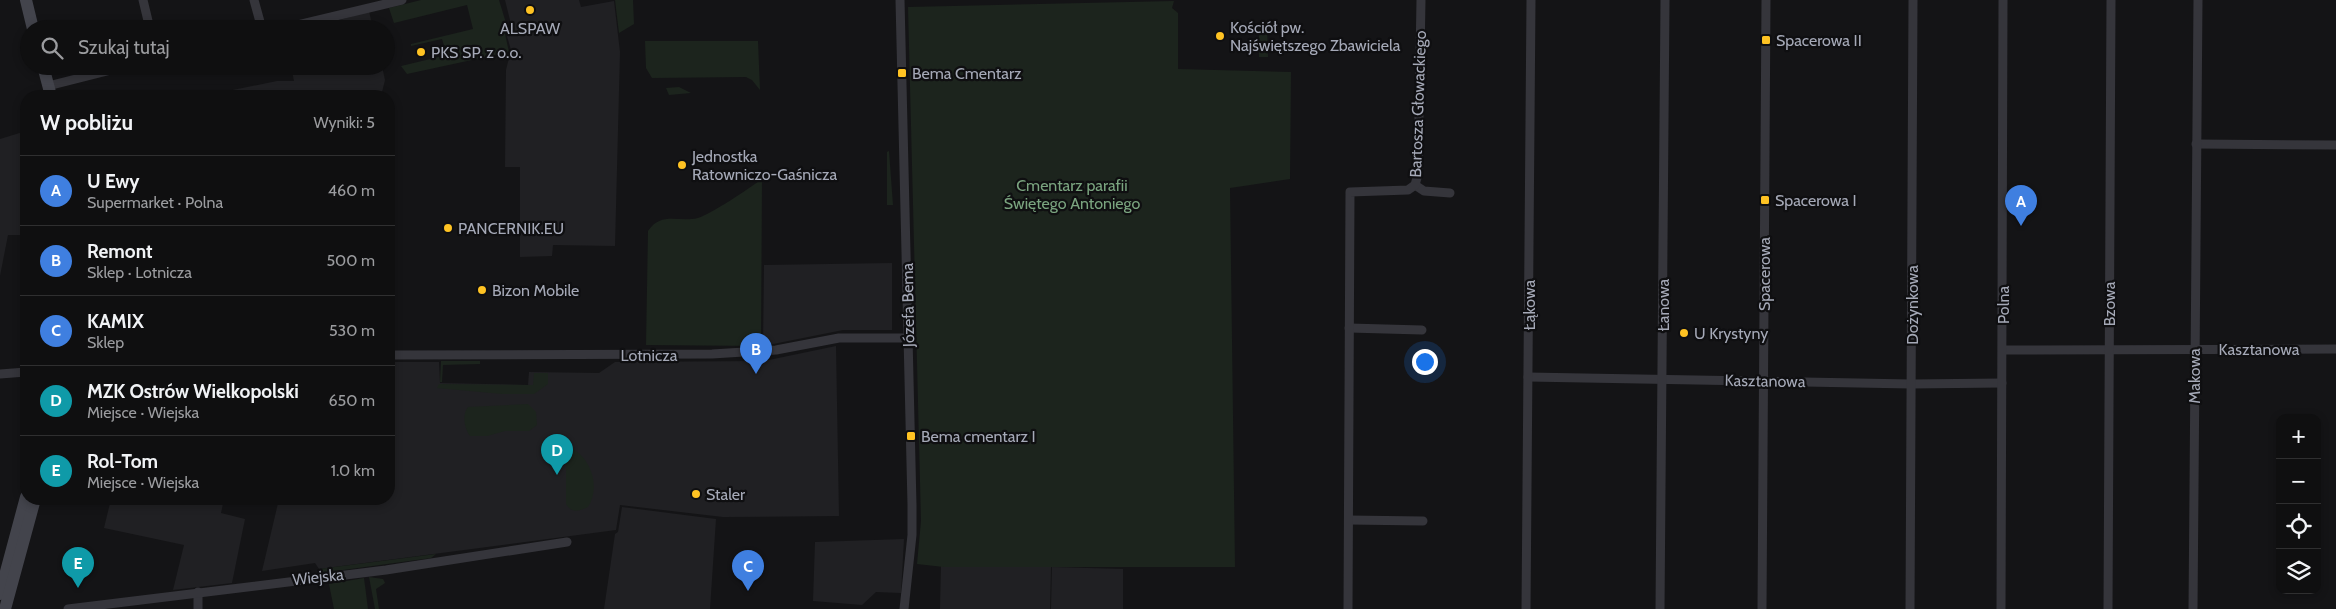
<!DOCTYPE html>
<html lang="pl">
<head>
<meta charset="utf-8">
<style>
	:root { --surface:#0f0f10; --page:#181819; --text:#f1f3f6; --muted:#9b9c9f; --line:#2f2f30; --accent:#0b8043 }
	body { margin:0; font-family:Cabin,sans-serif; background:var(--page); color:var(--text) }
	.controls { position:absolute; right:15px; bottom:15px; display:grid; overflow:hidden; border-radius:10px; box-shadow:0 2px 8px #0003 }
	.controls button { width:45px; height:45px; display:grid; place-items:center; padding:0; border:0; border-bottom:1px solid var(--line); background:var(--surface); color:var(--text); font:25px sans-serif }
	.you { position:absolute; left:1424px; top:361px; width:18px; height:18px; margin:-12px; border:4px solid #fff; border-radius:50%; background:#1a73e8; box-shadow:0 0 0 8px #1a73e833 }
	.badge { display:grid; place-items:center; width:32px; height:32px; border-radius:50%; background:var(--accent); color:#fff; font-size:16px; font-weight:700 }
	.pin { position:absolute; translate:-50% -41px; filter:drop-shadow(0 1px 2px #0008) }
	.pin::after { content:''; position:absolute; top:26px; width:18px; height:15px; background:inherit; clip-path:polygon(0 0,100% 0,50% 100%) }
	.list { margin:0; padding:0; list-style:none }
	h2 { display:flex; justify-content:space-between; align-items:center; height:65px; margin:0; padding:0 20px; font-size:21px }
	h2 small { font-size:16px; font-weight:400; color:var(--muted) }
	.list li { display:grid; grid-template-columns:32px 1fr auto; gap:15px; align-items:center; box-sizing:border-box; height:70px; padding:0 20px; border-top:1px solid var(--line) }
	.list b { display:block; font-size:19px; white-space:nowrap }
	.list p { margin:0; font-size:16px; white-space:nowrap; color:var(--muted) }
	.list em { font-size:16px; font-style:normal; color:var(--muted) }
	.icon { flex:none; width:28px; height:28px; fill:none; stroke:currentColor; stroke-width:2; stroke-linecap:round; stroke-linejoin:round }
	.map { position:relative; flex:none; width:2336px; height:609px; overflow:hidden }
	.search { position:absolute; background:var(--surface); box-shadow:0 2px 8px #0003; left:20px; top:20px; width:375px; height:55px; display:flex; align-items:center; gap:12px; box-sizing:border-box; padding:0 18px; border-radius:28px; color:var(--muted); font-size:19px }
	.panel { position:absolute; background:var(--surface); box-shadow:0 2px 8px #0003; left:20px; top:90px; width:375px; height:415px; border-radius:20px }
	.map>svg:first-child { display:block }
	.built { fill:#202023 }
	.green { fill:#1c241d }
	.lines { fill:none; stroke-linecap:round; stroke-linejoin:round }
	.minor { stroke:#35353b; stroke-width:9 }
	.secondary { stroke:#43444c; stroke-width:12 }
	.poi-dot { fill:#ffc323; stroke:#0f0f11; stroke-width:2 }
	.labels { text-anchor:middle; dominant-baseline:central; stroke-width:4.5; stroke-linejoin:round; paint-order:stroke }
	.poi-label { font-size:16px; fill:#a5a9b7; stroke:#0f0f11; text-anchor:start }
	.street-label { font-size:16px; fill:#a5a9b7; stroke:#0f0f11 }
	.park-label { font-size:16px; fill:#7aa47f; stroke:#0f0f11 }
</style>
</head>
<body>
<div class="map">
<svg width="2336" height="609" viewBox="0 0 2336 609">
	<rect width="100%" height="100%" fill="#141416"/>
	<g class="built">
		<polygon points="505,0 579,0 581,7 614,1 620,52 615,246 553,245 552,256 520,257 520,167 505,167 506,70 511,50 504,26 511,24"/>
		<polygon points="369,11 373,29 310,29"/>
		<polygon points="291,66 382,66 385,80 381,96 203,96 277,81 294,81"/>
		<polygon points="26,131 26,235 8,235 0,276 0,139"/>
		<polygon points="892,263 892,330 843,330 763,346 764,265"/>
		<polygon points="836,346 839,516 723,517 620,505 616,530 319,569 315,563 262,571 279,499 389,499 389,362 439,362 440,383 528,385 529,372 599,373 615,362 764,361"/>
		<polygon points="111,499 224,499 221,513 245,519 232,583 173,590 184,545 104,528"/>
		<polygon points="622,507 716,519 710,609 604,609 615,534 618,532"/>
		<polygon points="904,539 901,593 876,592 862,605 813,601 815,542"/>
		<polygon points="941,566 1051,567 1050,609 940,609"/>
		<polygon points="1052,567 1123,569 1123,609 1051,609"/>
	</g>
	<g class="green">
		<polygon points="421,0 499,0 506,23 503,25 509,52 407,74 401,66 447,55 442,39 411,46 411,44 473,29 467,5 394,23 389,8"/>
		<polygon points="615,0 633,0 634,24 619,33"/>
		<polygon points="1174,1 1172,8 1178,13 1178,69 1291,72 1290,179 1230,188 1235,567 944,567 917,564 921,521 908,7"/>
		<polygon points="1267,25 1268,57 1259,57 1259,26"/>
		<polygon points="645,41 758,41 760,90 752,80 746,77 652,78 646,68"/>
		<polygon points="679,87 691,93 669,95 666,88"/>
		<polygon points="889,151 893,205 887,205 887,152"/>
		<path d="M 762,179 L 761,346 L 646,345 L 648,231 C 662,211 678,223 698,218 C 711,214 750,188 762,179 Z"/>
		<polygon points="441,361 480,361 480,364 443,365 442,382 440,382"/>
		<polygon points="534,373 548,373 548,384 534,394 502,394 437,388 439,384 533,385"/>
		<path d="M 528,404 L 536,412 L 537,425 L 529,431 L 505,431 L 487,436 L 470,436 C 464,428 462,414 468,407 Z"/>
		<path d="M 575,450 C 592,462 600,488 588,507 C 579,511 572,514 566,504 L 566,451 Z"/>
		<polygon points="436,554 431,558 321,573 319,569"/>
		<polygon points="369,577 383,579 385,583 376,589 379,609 375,609"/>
		<polygon points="364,578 368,609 334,609 329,584"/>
	</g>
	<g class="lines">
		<g class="minor">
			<polyline points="143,0 150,29"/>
			<polyline points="254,0 262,29"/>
			<polyline points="900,0 912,505 912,535 904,609"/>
			<polyline points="281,29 402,0"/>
			<polyline points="48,86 127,66"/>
			<polyline points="2196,144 2336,145"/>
			<polyline points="1415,185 1424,191 1450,193"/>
			<polyline points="1349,328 1422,330"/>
			<polyline points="2003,350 2336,349"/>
			<polyline points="389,355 712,354 776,350 839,338 909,338"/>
			<polyline points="0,374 26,372"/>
			<polyline points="1528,377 1911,384 2002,383"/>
			<polyline points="1349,520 1423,521"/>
			<polyline points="198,592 198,609"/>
			<polyline points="68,609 386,570 567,542"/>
			<polyline points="1348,609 1350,192 1408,190 1415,185 1418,174 1421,0"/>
			<polyline points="1526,609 1531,0"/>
			<polyline points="1660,609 1665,0"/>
			<polyline points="1762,609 1766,0"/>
			<polyline points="1910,609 1913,0"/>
			<polyline points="2001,609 2003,0"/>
			<polyline points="2108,609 2111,0"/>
			<polyline points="2193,609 2198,0"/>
		</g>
		<g class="secondary">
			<polyline points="26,0 33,29"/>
			<polyline points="43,66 51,96"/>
			<polyline points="0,594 26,497"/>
			<polyline points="5,609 35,499"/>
		</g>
	</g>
	<g class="poi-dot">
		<circle cx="530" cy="10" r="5"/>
		<circle cx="1220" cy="36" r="5"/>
		<rect x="1761" y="35" width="10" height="10" rx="2.5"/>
		<circle cx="421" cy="52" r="5"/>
		<rect x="897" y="68" width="10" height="10" rx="2.5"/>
		<circle cx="682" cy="165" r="5"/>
		<rect x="1760" y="195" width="10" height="10" rx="2.5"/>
		<circle cx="448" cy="228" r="5"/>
		<circle cx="482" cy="290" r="5"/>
		<circle cx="1684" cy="333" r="5"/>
		<rect x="906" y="431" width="10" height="10" rx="2.5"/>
		<circle cx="696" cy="494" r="5"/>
	</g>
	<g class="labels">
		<g class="poi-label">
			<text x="1230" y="27">Kościół pw.<tspan x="1230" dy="18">Najświętszego Zbawiciela</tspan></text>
			<text x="530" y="28" text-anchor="middle">ALSPAW</text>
			<text x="1776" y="40">Spacerowa II</text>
			<text x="431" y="52">PKS SP. z o.o.</text>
			<text x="912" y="73">Bema Cmentarz</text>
			<text x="692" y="156">Jednostka<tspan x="692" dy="18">Ratowniczo-Gaśnicza</tspan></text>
			<text x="1775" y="200">Spacerowa I</text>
			<text x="458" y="228">PANCERNIK.EU</text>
			<text x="492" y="290">Bizon Mobile</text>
			<text x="1694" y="333">U Krystyny</text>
			<text x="921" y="436">Bema cmentarz I</text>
			<text x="706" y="494">Staler</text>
		</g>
		<g class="street-label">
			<text transform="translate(1418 104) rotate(-88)">Bartosza Głowackiego</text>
			<text transform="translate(1764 274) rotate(-90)">Spacerowa</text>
			<text transform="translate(2109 304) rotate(-90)">Bzowa</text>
			<text transform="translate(908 305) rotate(-91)">Józefa Bema</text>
			<text transform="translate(1529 305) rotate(-90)">Łąkowa</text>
			<text transform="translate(1663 305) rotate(-90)">Łanowa</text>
			<text transform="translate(1912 305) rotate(-90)">Dożynkowa</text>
			<text transform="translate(2003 305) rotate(-90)">Polna</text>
			<text x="2259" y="349">Kasztanowa</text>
			<text x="649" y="355">Lotnicza</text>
			<text transform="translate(2194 376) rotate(-90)">Makowa</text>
			<text transform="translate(1765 381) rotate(1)">Kasztanowa</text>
			<text transform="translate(318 577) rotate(-6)">Wiejska</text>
		</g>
		<g class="park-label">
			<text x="1072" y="185">Cmentarz parafii<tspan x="1072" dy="18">Świętego Antoniego</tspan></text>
		</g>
	</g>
</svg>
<div class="controls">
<button>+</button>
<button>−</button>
<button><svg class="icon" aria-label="locate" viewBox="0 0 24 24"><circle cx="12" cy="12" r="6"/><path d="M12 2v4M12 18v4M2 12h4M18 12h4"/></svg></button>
<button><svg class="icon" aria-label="layers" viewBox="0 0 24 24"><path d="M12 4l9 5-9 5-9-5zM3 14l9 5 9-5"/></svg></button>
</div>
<div class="you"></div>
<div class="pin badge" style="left:2021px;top:226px;background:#3f7fe0">A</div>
<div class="pin badge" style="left:756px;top:374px;background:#3f7fe0">B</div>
<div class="pin badge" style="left:748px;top:591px;background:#3f7fe0">C</div>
<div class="pin badge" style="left:557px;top:475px;background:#0f9aa8">D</div>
<div class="pin badge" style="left:78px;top:588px;background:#0f9aa8">E</div>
<div class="search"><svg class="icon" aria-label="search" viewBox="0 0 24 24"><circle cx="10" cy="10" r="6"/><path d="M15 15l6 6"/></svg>Szukaj tutaj</div>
<section class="panel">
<h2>W pobliżu<small>Wyniki: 5</small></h2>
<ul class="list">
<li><span class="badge" style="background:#3f7fe0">A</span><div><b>U Ewy</b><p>Supermarket · Polna</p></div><em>460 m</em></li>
<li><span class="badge" style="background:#3f7fe0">B</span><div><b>Remont</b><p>Sklep · Lotnicza</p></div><em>500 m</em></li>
<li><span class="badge" style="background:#3f7fe0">C</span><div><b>KAMIX</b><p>Sklep</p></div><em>530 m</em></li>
<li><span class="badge" style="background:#0f9aa8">D</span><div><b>MZK Ostrów Wielkopolski</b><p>Miejsce · Wiejska</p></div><em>650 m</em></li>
<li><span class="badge" style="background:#0f9aa8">E</span><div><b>Rol-Tom</b><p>Miejsce · Wiejska</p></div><em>1.0 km</em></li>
</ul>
</section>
</div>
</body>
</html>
